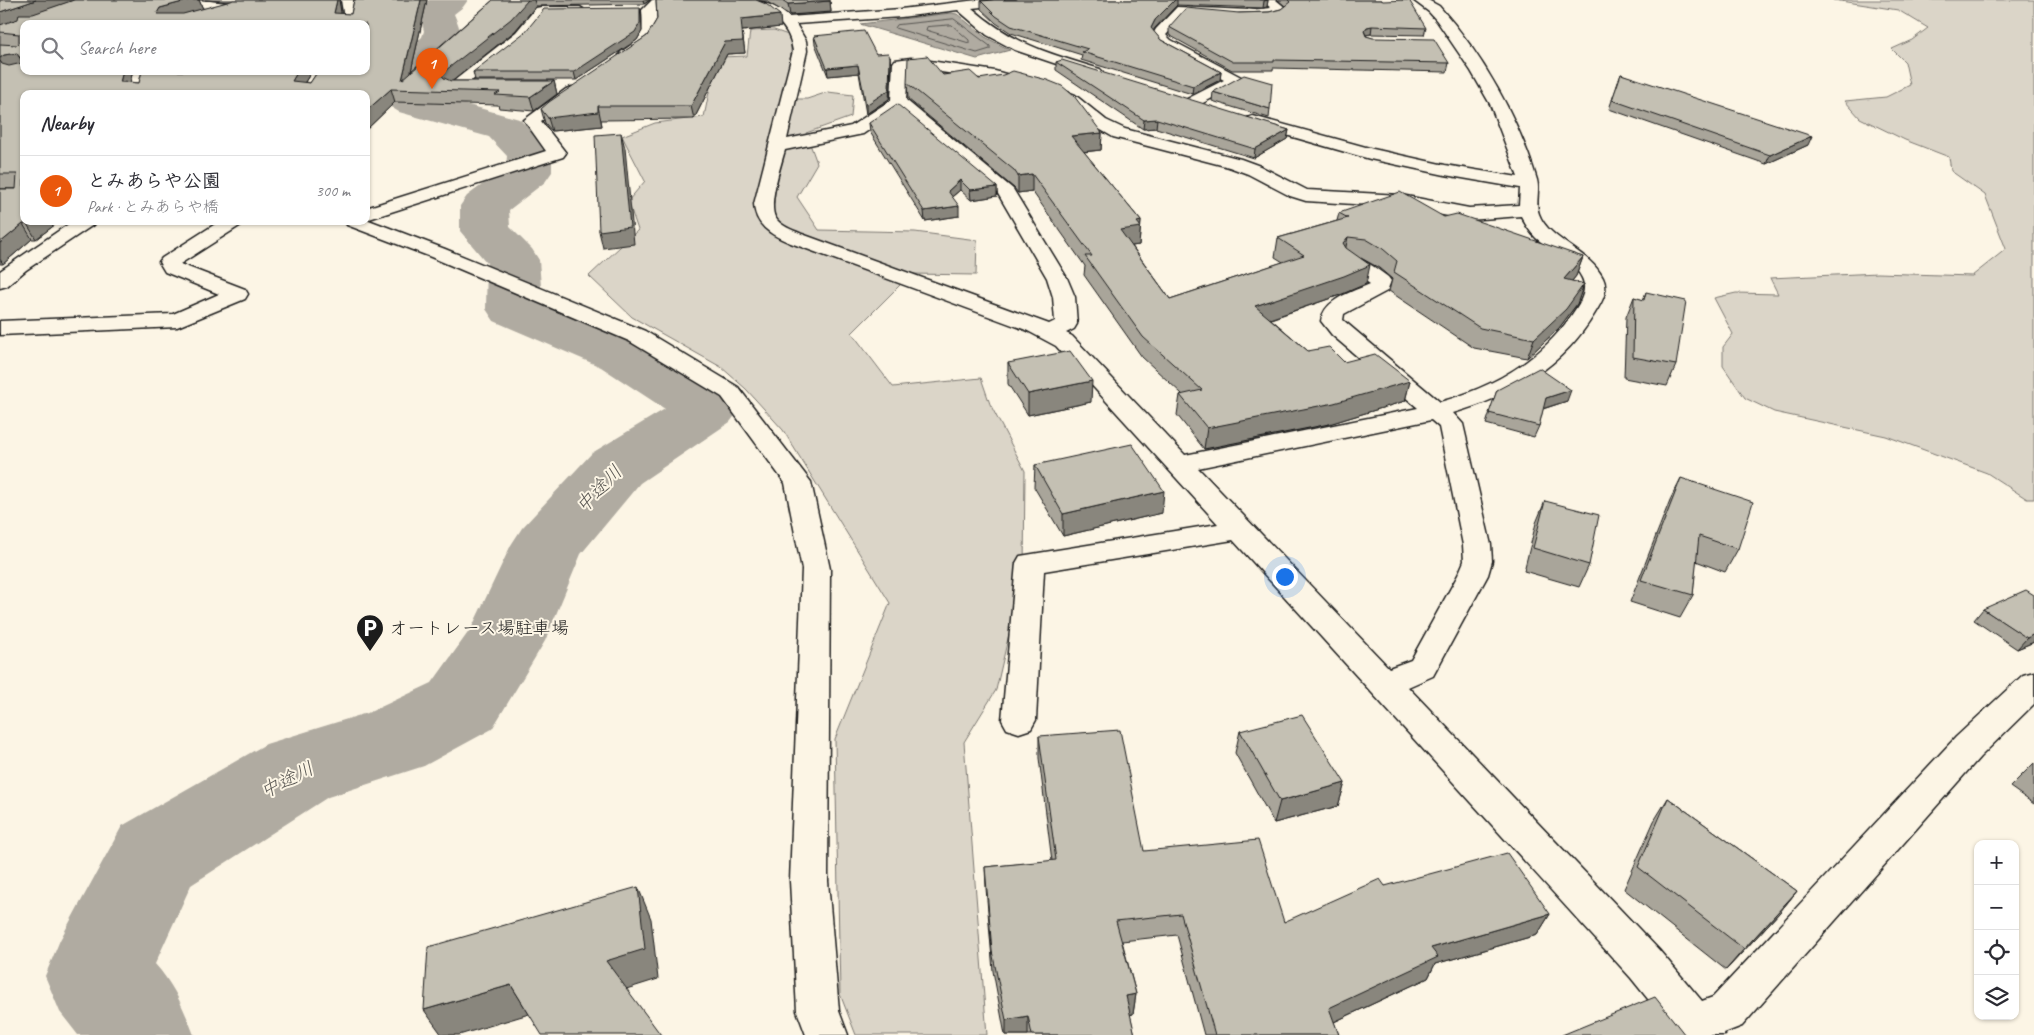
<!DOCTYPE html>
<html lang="en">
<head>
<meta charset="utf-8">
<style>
	:root { --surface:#fff; --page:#f7f7f7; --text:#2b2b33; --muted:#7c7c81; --line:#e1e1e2; --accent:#ea580c }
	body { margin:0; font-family:Caveat,"Klee One",sans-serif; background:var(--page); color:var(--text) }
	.controls { position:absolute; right:15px; bottom:15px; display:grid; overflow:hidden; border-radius:10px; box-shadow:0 1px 4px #0004 }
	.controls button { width:45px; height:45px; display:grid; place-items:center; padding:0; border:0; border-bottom:1px solid var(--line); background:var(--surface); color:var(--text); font:25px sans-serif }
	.you { position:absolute; left:1284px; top:576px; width:18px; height:18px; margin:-12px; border:4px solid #fff; border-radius:50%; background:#1a73e8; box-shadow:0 0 0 8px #1a73e833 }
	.badge { display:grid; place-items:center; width:32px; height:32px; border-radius:50%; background:var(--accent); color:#fff; font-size:16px; font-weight:700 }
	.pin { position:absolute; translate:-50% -41px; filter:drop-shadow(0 1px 2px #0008) }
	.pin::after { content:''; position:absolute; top:26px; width:18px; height:15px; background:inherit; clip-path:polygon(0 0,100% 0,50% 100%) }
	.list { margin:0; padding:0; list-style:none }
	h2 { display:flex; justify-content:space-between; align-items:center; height:65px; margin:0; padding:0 20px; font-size:21px }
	h2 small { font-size:16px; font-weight:400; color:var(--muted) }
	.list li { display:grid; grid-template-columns:32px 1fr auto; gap:15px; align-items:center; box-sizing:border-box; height:70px; padding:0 20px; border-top:1px solid var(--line) }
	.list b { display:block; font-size:19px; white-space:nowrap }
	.list p { margin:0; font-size:16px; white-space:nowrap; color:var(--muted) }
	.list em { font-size:16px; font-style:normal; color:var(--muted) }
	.icon { flex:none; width:28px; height:28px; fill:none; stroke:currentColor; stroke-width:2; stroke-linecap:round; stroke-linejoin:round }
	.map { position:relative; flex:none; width:2034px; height:1035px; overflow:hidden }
	.search { position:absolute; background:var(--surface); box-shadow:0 1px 4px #0004; left:20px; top:20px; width:350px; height:55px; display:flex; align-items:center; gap:12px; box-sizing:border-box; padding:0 18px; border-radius:10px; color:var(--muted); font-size:19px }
	.panel { position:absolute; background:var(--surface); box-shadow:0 1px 4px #0004; left:20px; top:90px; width:350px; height:135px; border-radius:10px }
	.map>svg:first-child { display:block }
	.green { fill:#dbd5c8; stroke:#7c7872 }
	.water { fill:#b0aba1; stroke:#75726c }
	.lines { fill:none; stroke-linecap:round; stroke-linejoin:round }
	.shore { stroke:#575551; stroke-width:1 }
	.river { fill:#b0aba1; fill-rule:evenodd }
	.minor-casing { stroke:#1c1c1c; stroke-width:3 }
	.tertiary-casing { stroke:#1c1c1c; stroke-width:3 }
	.minor { fill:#fcf5e5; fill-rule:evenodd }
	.tertiary { fill:#fcf5e5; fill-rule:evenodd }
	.wall { fill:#a9a59a; stroke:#1c1c1c; fill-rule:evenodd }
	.shaded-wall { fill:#89867d; stroke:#1c1c1c }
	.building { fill:#c4c0b3; stroke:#1c1c1c }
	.labels { text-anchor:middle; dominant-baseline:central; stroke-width:4; stroke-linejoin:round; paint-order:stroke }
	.poi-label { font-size:18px; fill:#1c1c1c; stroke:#fcf5e5; text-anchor:start }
	.water-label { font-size:19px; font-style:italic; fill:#575551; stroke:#fcf5e5 }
</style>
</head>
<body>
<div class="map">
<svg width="2034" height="1035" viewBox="0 0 2034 1035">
	<rect width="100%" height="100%" fill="#fcf5e5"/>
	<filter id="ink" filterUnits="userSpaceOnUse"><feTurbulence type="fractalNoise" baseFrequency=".02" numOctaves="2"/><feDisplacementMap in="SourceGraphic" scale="10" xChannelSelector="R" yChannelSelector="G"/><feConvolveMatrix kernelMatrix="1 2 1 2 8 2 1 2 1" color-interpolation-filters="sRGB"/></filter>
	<g filter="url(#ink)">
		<g class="green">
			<polygon points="1834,0 2034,0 2034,499 2027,499 1987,473 1886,436 1774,412 1745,398 1723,366 1723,347 1733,334 1714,298 1736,293 1778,294 1770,278 1878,273 1972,276 2006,249 1985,195 1951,171 1949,157 1905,140 1860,118 1845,101 1886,97 1910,85 1905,62 1892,49 1912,40 1928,28 1898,10"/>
			<polygon points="774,30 791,36 791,54 782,99 807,99 828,92 853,95 851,117 806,133 817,163 797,197 819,230 915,232 977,240 976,275 911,274 852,333 893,387 981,378 990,404 1025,471 1024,569 996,690 964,742 987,1035 856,1035 840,994 835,739 890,603 783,430 746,389 721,367 632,317 589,276 638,230 628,201 645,181 622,136 655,123 704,117 710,87 693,58 747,56 750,31"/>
		</g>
		<polygon class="water" points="951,13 957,14 985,37 1010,50 977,59 860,24"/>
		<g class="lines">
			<g class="shore">
				<polygon points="954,19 990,46 990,49 977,53 895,28 897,25"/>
				<polygon points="952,25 969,40 969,43 926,30 927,27"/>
			</g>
			<path class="river" d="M 429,0 L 468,0 L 463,7 L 454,14 C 456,19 460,27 460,33 C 457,56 425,64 421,90 L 429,94 L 519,119 L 546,144 L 552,154 L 552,172 L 545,182 L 509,210 L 510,227 L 532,249 L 539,260 L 542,300 L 643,341 L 730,396 L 740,409 L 730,422 L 640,483 L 581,554 L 545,641 L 492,729 L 424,766 L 328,797 L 191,885 L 155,964 C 174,985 184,1009 194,1035 L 78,1035 L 60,1012 L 45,976 L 60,940 L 122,826 L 266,744 L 370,712 L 432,683 L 472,627 L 511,545 L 522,528 L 592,453 L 665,409 L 601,367 L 494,321 L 486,309 L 487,263 L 460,231 L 460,206 L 467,196 L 506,167 L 507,156 L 489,137 L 399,112 L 386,104 L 380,95 L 383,80 L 400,56 L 422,37 L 424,31 L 419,11 Z"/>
			<g class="minor-casing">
				<g id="minor">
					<path d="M 179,0 C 192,0 229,0 238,8 L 236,11 L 188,24 L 164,24 L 166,21 L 212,9 L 180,4 Z"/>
					<polygon points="341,0 353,0 357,12 354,24 340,24 343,12"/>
					<path d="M 652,0 L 665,0 L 656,11 C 657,19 658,27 656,35 C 651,47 633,61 621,58 L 619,55 L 621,52 C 642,38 644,35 642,10 Z"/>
					<path d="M 741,0 C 760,0 774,4 789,17 L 901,9 L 977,0 L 1016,0 L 1010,4 L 972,8 C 1013,44 1049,54 1100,69 L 1103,72 L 1100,75 L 1095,77 L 1015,50 L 987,35 L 958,10 L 901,17 L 796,24 L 806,41 L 807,51 L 787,139 L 851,126 L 891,100 L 893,63 L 895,60 L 911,58 L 995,71 L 1057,88 L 1075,95 L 1106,120 L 1125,129 L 1241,159 L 1260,166 L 1307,190 L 1401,195 L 1469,208 L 1519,205 L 1520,188 L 1445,175 L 1370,159 L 1247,124 L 1245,121 L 1247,118 L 1253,116 L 1373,149 L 1445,165 L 1518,177 L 1490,104 L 1471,71 L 1437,21 L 1429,12 L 1413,0 L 1428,0 L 1439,6 C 1482,54 1519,119 1537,180 C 1540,191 1535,204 1539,214 C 1549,241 1589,250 1603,278 C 1609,290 1602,302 1595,313 C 1563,367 1512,396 1453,413 L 1463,424 L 1491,545 L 1492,561 L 1488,575 L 1433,676 L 1408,687 L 1659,950 L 1702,1001 L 1713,997 L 1956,737 L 2023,675 L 2034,672 L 2034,704 L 1980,757 L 1742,1026 L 1724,1033 L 1725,1035 L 1677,1035 L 1631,978 L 1233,540 L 1044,571 L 1036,720 L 1031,729 L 1019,733 L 1007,729 L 1002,720 L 1016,563 L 1020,556 L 1218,524 L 1056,346 L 1026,330 L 788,242 C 770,234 755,225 754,204 L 793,51 C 789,21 768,12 742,3 ZM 908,67 L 994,80 L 1047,94 L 1063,101 L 1094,126 L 1113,137 L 1229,167 L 1248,174 L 1290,196 L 1306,201 L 1401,207 L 1469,220 L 1521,216 C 1525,224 1530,232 1536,238 C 1551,251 1573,260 1582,278 C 1588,290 1580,303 1573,313 C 1542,360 1493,387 1440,402 L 1343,320 L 1344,314 L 1387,291 L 1391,281 L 1388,277 C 1375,268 1360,254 1344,258 L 1341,262 L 1344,266 L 1370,284 C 1352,292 1324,299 1321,321 L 1332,335 L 1418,408 L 1185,455 L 1072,336 L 1066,333 L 1074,329 L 1077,324 L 1075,297 L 1067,278 L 1013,189 L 906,100 ZM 898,110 L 997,192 L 1047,278 L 1053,297 L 1055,321 L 1049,324 L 802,234 C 793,230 780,226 775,217 C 768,203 781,165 785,150 L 863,134 ZM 1431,420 L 1439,427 L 1463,545 L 1464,561 L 1458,575 L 1411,660 L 1389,668 L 1198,468 Z"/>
					<path d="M 1261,0 L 1276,0 L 1287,9 C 1272,27 1207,16 1185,14 L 1167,34 L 1166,35 L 1171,40 L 1241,77 L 1244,80 L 1241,83 L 1199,105 L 1187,105 L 1185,102 L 1187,99 L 1224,80 L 1161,46 L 1152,36 L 1156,29 L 1177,7 L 1249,10 L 1271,8 Z"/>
					<polygon points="541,7 580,7 587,11 580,15 545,15 526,38 470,82 487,84 490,87 487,90 450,90 447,87 450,84 516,32 536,8"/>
					<polygon points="572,87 578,89 580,92 578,95 541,121 566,153 563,157 366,220 366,208 546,151 524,120 566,89"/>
					<polygon points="73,221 95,221 93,225 26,270 7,286 0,288 0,271"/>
					<polygon points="220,221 243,221 241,225 180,264 245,289 248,294 245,299 177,327 0,335 0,321 173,314 219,294 165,272 159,262 162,258"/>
				</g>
			</g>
			<g class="tertiary-casing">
				<polygon id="tertiary" points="366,219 445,249 645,331 738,387 811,482 830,569 828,881 839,1011 848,1035 806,1035 797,1011 790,881 802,569 785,483 722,397 629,341 431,257 347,225 345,221 366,221"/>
			</g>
			<use href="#minor" class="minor"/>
			<use href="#tertiary" class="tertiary"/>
		</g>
		<g class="wall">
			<path d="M 0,0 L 199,0 L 203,9 L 229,2 L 205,0 L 339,0 L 341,14 L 351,14 L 354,0 L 427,0 L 411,71 L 493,0 L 650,0 L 644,4 L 536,6 L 515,31 L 452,81 L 554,81 L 557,94 L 534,111 L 499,108 L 498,105 L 395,102 L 366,130 L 366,94 L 24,94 L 24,221 L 60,221 L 36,239 L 32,239 L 3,264 L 0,264 L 0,189 L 16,189 L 0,189 ZM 24,24 L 366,24 L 366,71 L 318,71 L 310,83 L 305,82 L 312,71 L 142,71 L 139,83 L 130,82 L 133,71 L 24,71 Z"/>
			<polygon points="656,0 830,0 831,12 790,15 767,2 756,0 781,27 742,31 745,53 727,54 694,119 601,120 602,126 552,131 545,123 541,109 647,36 657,19"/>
			<polygon points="994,0 1268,0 1267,7 1263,8 1177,5 1155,28 1153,31 1161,40 1221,72 1220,80 1192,94 1081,60 1082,55 1011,33 996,23 981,9 981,1"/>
			<polygon points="1278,0 1381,0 1426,28 1424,35 1371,34 1366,35 1366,36 1449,63 1447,72 1273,68 1273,70 1232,70 1169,35 1169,27 1239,13 1269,12 1281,9 1285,6"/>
			<polygon points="641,16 642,31 637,40 576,80 475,80 473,72"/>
			<polygon points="814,36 876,54 890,57 891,65 889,99 866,114 859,73 828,76 815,44"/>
			<polygon points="1056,62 1289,130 1287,139 1254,158 1156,128 1143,129 1056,70"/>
			<polygon points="1621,74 1808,145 1766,164 1609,109"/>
			<polygon points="943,75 979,79 1102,133 1101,150 1084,152 1141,221 1139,245 1132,246 1170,299 1283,262 1275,257 1278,238 1337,221 1339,213 1444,217 1583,257 1576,276 1572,281 1584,284 1577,304 1559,328 1527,358 1474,348 1389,291 1392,279 1379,268 1361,258 1366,284 1340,295 1271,319 1308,351 1410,381 1405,401 1329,424 1204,449 1177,415 1180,395 1182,394 1142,357 1084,275 1085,266 1032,191 1018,193 1014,188 908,99 907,83"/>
			<polygon points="1213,92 1270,109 1269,118 1212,101"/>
			<polygon points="869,123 997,187 997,196 971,200 960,190 952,197 959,216 925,221 870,132"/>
			<polygon points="1646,292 1676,365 1667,386 1624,378 1626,317 1634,297 1643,300"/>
			<polygon points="1008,363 1091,402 1028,415 1008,384"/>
			<polygon points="1497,390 1567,401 1543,409 1539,426 1534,437 1486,424"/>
			<polygon points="1035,465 1162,513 1063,536 1034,487"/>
			<polygon points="1681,478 1738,549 1725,572 1696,561 1693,595 1680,618 1630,602 1670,500"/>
			<polygon points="1545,501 1589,565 1579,587 1524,571 1536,523"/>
			<polygon points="1983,609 2034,642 2017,649 1974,620"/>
			<polygon points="1240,731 1345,783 1338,806 1274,823 1235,753"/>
			<polygon points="1039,736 1144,851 1284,922 1385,886 1550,914 1537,935 1435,964 1428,978 1334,1022 1339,1035 1204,1035 1177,935 1122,941 1136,994 1133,1014 1130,1015 1135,1035 1005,1035 993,971 986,888 985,867 1052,861 1039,758"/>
			<polygon points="2034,763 2034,804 2010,787"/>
			<polygon points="1668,798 1797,891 1779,913 1726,970 1624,889 1654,821"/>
		</g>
		<g class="shaded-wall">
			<polygon points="36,0 75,0 0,26 0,12"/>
			<polygon points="190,0 199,0 203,9 166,19 157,13 160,8"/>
			<polygon points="337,0 339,0 341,12 339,24 334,13"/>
			<polygon points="421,0 427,0 407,89 402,80"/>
			<polygon points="528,0 534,0 536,6 515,31 445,87 441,74"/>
			<polygon points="643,0 650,0 644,4"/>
			<polygon points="1175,0 1177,0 1177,5 1155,28 1150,36 1151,28 1155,20"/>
			<polygon points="1268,0 1267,7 1263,8 1264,1"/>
			<polygon points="830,1 831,12 790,15 788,4"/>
			<polygon points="640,8 641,16 642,31 637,40 576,80 574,72"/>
			<polygon points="780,15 781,27 742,31 745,53 727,54 694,119 691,106 725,42 741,19"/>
			<polygon points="1372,26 1371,34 1366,35 1364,31 1367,27"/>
			<polygon points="17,53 24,65 6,72 0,61 0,58 4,55"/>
			<polygon points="890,57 891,65 889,99 866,114 866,105"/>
			<polygon points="858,65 859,73 828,76 827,68"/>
			<polygon points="123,71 133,71 127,94 120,82"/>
			<polygon points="298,71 312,71 297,94 292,81"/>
			<polygon points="1221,72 1220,80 1192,94 1193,86"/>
			<polygon points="554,81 557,94 534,111 530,97"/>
			<polygon points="391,89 395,102 366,130 366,111"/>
			<polygon points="598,106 602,126 552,131 548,118"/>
			<polygon points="1157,119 1156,128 1143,129 1144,120"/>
			<polygon points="1289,130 1287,139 1254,158 1255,149"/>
			<polygon points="621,133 625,148 634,244 603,248 599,231"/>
			<polygon points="1102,133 1101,150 1071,153 1071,136"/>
			<polygon points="1812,136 1808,145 1766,164 1770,155"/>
			<polygon points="1032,174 1032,191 1018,193 1018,176"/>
			<polygon points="960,180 960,190 948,200 948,191"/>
			<polygon points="997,187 997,196 971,200 970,190"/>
			<polygon points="959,206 959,216 925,221 924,211"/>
			<polygon points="31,221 60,221 36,239 27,224"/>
			<polygon points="1141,221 1139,245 1118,248 1120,230 1137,222"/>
			<polygon points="23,224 32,239 3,264 0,259 0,243"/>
			<polygon points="1348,237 1344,256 1343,243"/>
			<polygon points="1583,257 1576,276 1558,298 1564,279"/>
			<polygon points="1370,265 1366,284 1340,295 1252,325 1255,306"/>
			<polygon points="1584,284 1577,304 1559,328 1527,358 1534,339"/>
			<polygon points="1092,381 1091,402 1028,415 1028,394"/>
			<polygon points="1410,381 1405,401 1329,424 1204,449 1207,428"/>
			<polygon points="1571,390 1567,401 1542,409 1546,398"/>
			<polygon points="1164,491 1162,513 1063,536 1063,514"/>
			<polygon points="2034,634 2034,642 2017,649 2027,638"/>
			<polygon points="1345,783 1338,806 1274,823 1280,801"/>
			<polygon points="638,887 651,919 658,979 620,991 606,961"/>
			<polygon points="1797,891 1779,913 1726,970 1744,949"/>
			<polygon points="1550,914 1537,935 1435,964 1428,978 1321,1028 1329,1008 1431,948"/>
			<polygon points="511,985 529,1014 459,1035 442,1035 424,1010"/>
			<polygon points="1136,994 1133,1014 1123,1016 1126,996"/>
			<polygon points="1028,1016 1028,1035 1006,1035 1006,1020"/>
		</g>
		<g class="building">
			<polygon points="0,0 36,0 0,12"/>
			<polygon points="74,0 190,0 160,8 157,13 158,14 183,14 231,1 233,0 337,0 334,13 351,14 354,0 421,0 402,80 493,0 528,0 511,19 441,74 444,78 451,81 554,81 530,97 495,95 500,92 391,89 366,111 366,94 24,94 24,221 31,221 27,224 23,224 0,243 0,189 16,189 17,174 0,174 0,61 2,64 9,66 22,63 24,61 24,71 123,71 120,82 139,83 142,71 298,71 292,81 310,83 318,71 366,71 366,24 24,24 24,57 19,57 17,53 4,55 0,58 0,44 17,45 19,43 19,34 0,32 0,25 18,19 19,14 33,14"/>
			<polygon points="656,0 756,0 766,4 780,15 741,19 743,41 725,42 691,106 598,106 598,112 548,118 541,109 549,102 647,36 657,19"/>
			<polygon points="782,0 830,0 830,1 788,4"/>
			<polygon points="994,0 1175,0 1155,20 1151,28 1161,40 1221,72 1193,86 1082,52 1088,49 1011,26 996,16 981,1"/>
			<polygon points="1288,0 1381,0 1383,1 1409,0 1426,28 1372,26 1367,27 1364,31 1366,36 1373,38 1434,39 1449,63 1274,60 1274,62 1233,62 1169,27 1186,8 1239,13 1269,12 1281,9 1290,2"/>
			<polygon points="640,8 640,23 635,32 574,72 473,72 525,32 544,9"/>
			<polygon points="864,31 876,54 888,53 890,57 889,90 866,105 858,65 827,68 814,36"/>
			<polygon points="927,56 943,75 970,71 979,79 1003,75 1013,71 1047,80 1062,86 1074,96 1102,133 1071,136 1141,221 1137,222 1141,227 1120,230 1170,299 1304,255 1278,238 1348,218 1339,213 1400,192 1444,217 1457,214 1583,257 1564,279 1584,284 1566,309 1534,339 1480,328 1394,272 1397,261 1383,249 1366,239 1348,237 1343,243 1346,248 1370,265 1344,276 1255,306 1308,351 1329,347 1344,362 1375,354 1410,381 1334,403 1207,428 1180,395 1202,390 1143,337 1085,256 1092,256 1032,174 1018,176 1014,170 907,83 908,58"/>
			<polygon points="1062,60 1289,130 1255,149 1157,119 1144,120 1056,62"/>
			<polygon points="1621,74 1812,136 1770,155 1612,100"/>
			<polygon points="1244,75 1272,83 1270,109 1213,92"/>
			<polygon points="897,104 997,187 970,190 960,180 948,191 959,206 924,211 869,123"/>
			<polygon points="621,133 630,227 599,231 595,135"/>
			<polygon points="1646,292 1686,301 1676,365 1633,357 1634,297 1644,300"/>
			<polygon points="1070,351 1092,381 1028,394 1008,363"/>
			<polygon points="1539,368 1571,390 1546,398 1539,426 1489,413 1497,390"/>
			<polygon points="1132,444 1164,491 1063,514 1035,465"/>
			<polygon points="1681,478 1753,502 1738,549 1699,536 1693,595 1641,580"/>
			<polygon points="1545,501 1599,515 1589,565 1533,548"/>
			<polygon points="2026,590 2034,595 2034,634 2027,638 1983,609"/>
			<polygon points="1302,715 1345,783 1280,801 1240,731"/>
			<polygon points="1120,730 1144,851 1258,840 1284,922 1380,879 1385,886 1507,853 1550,914 1431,948 1438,957 1329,1008 1339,1035 1215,1035 1181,914 1116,921 1136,994 1126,996 1135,1035 1032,1035 1028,1016 1006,1020 992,951 985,867 1056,860 1039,736"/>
			<polygon points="1668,798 1797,891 1744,949 1638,867"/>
			<polygon points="638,887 645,949 606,961 661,1035 542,1035 511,985 424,1010 428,947"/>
			<polygon points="1655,997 1685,1035 1562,1035"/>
		</g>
	</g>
	<defs>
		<g id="parking-pin" transform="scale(1.4375)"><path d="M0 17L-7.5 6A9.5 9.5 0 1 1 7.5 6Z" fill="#1c1c1c" stroke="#fcf5e5"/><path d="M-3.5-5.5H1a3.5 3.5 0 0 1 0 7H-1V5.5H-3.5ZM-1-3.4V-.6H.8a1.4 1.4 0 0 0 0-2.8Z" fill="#fff"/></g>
	</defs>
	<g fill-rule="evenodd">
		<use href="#parking-pin" x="370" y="628"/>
	</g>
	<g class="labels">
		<g class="poi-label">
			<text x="389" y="628">オートレース場駐車場</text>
		</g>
		<g class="water-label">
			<text transform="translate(599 489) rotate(-46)">中途川</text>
			<text transform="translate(287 780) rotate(-27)">中途川</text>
		</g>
	</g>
</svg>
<div class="controls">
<button>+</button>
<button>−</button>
<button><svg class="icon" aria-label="locate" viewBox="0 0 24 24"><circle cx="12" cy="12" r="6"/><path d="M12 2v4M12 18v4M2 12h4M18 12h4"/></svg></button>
<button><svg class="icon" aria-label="layers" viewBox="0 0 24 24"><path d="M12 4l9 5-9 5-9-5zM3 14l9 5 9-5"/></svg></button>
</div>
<div class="you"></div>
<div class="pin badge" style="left:432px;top:89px">1</div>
<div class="search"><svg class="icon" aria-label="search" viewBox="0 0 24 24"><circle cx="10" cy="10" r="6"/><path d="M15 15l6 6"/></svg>Search here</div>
<section class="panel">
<h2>Nearby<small></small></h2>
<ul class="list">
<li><span class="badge">1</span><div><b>とみあらや公園</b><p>Park · とみあらや橋</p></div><em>300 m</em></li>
</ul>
</section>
</div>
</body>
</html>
